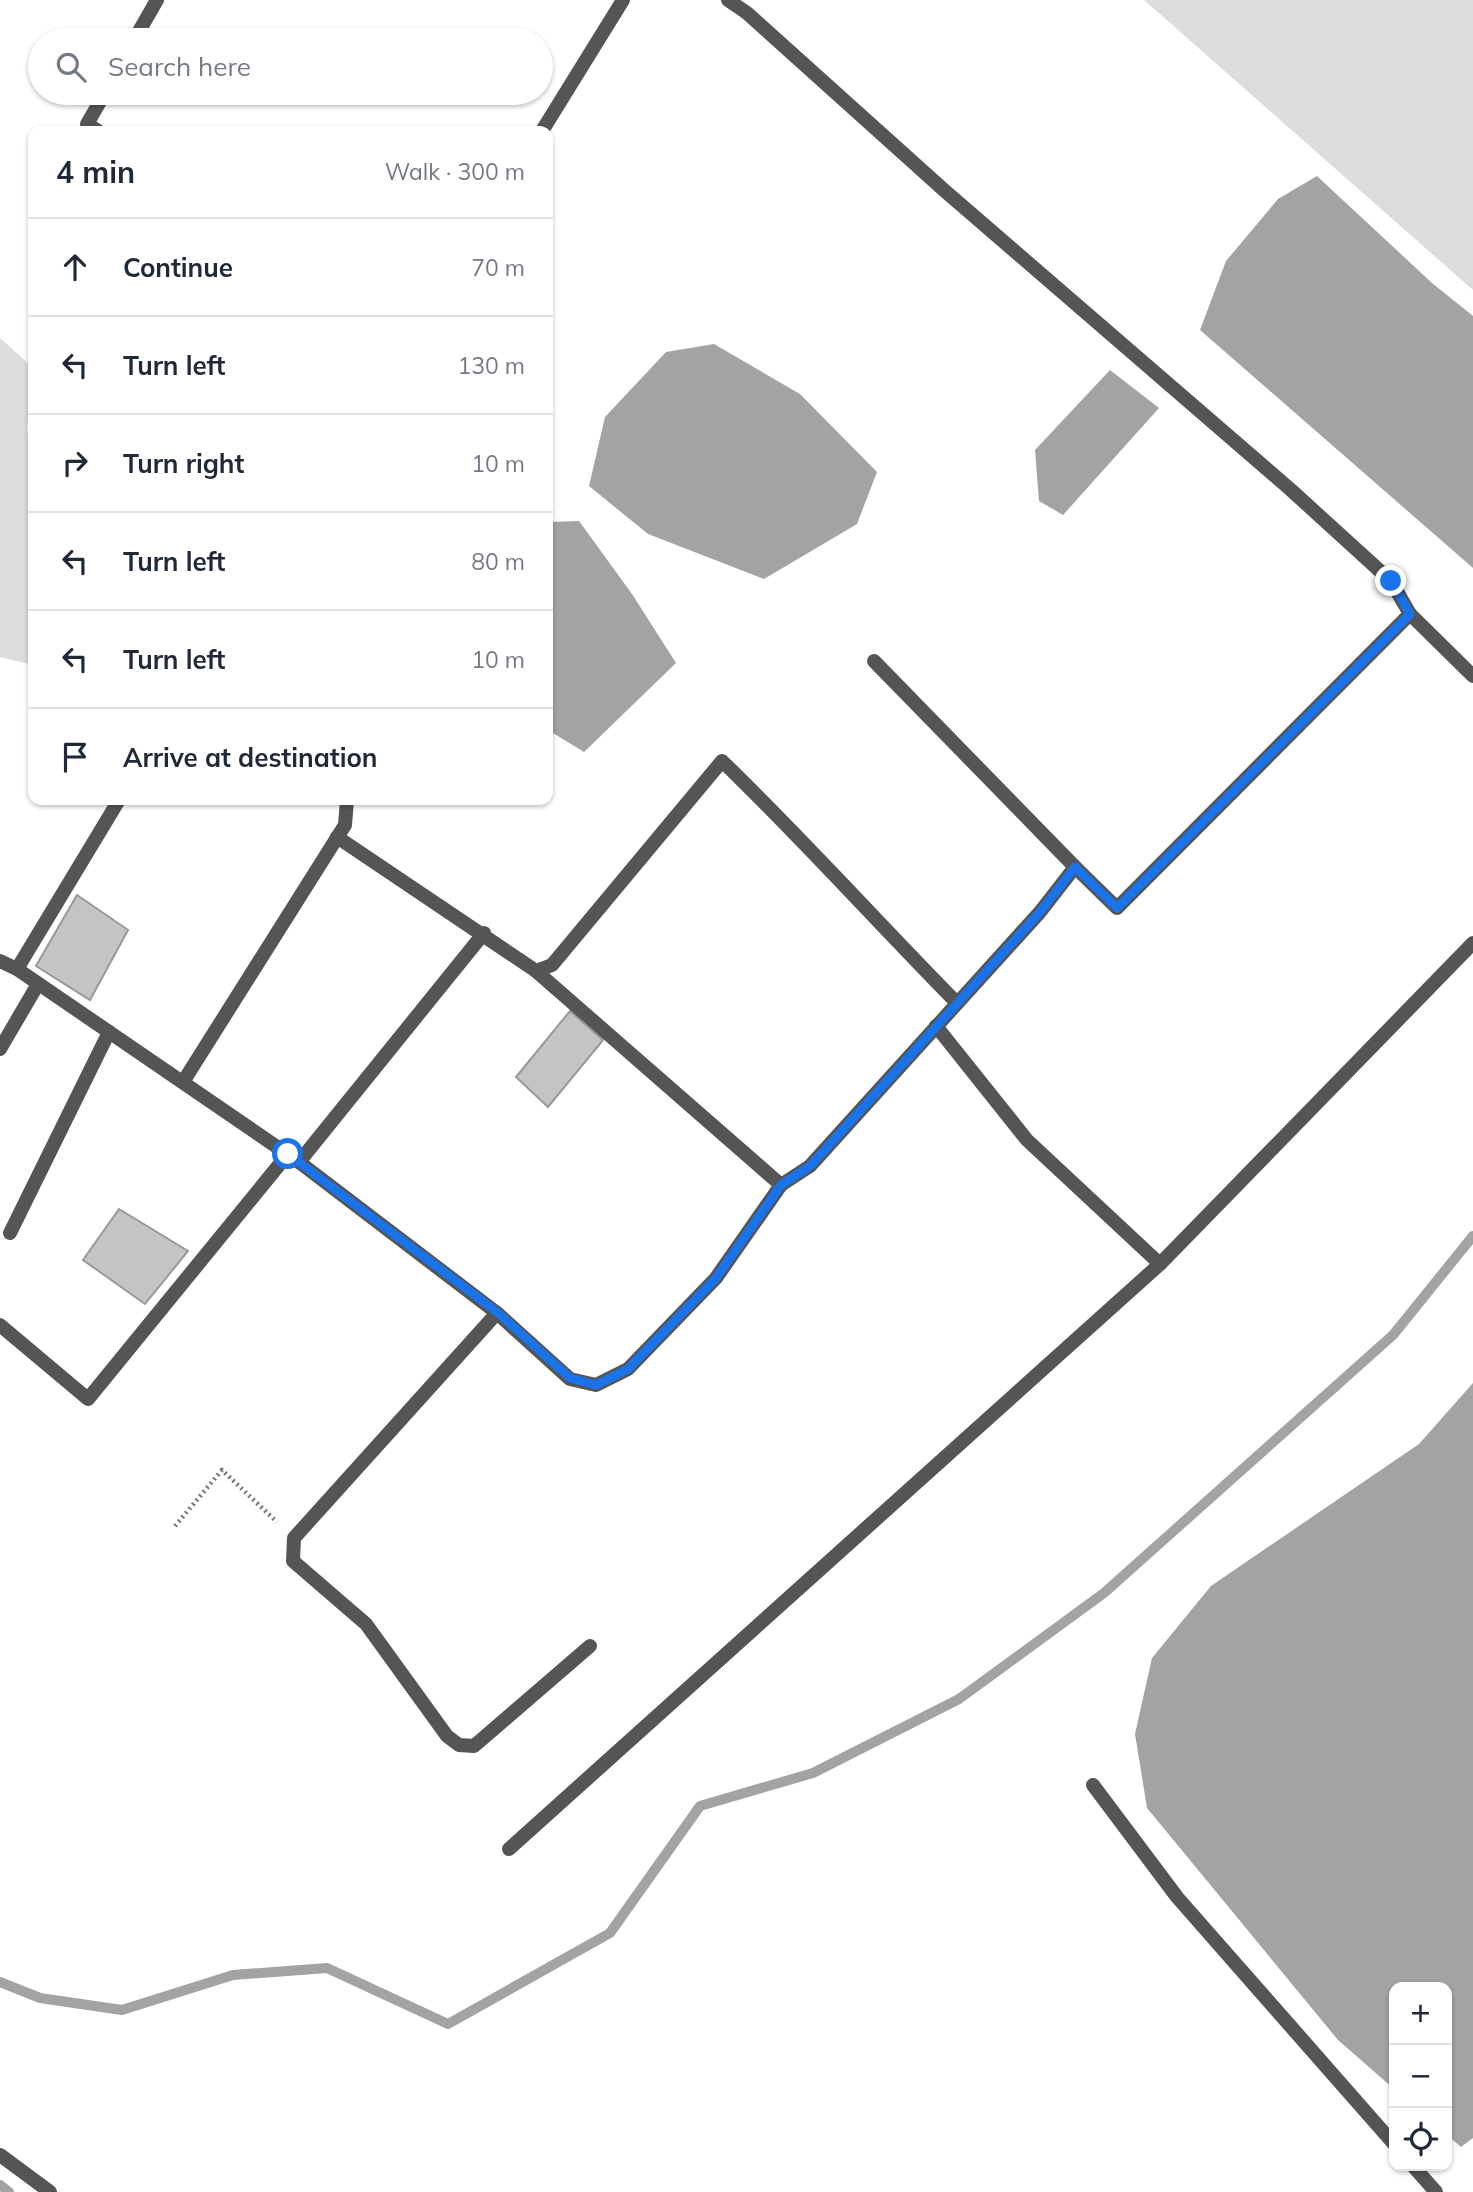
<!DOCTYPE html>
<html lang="en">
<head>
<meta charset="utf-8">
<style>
	:root { --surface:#fff; --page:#f2f2f3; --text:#1f2937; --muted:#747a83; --line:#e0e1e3 }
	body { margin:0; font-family:Mulish,sans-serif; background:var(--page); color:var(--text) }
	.controls { position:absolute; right:21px; bottom:21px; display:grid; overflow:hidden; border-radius:14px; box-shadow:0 2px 5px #0004 }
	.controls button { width:63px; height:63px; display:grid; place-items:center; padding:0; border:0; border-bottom:2px solid var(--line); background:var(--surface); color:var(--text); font:35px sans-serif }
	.stop { position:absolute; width:21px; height:21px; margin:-16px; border:5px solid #1a73e8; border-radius:50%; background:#fff }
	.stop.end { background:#1a73e8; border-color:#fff; box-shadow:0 2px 7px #0008 }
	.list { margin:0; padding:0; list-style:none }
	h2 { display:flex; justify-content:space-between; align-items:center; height:91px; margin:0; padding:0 28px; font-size:30px }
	h2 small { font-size:23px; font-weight:400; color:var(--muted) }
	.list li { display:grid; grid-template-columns:46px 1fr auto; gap:21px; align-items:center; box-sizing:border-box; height:98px; padding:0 28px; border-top:2px solid var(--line) }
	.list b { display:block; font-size:26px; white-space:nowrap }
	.list em { font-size:23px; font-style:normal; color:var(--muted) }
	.icon { flex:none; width:38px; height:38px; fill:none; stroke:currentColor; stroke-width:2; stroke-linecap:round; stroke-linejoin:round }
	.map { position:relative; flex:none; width:1473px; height:2192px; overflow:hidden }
	.search { position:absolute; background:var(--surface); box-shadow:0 2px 5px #0004; left:28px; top:28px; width:525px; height:77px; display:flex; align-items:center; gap:18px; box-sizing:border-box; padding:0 24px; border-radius:38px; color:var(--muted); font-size:26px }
	.panel { position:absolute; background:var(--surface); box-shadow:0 2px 5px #0004; left:28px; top:126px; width:525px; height:679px; border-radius:14px }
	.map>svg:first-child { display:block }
	.green { fill:#dcdcdc }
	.water { fill:#a3a3a3 }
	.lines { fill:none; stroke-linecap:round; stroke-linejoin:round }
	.stream { stroke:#a3a3a3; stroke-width:10 }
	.building { fill:#c4c4c4; stroke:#999; stroke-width:2 }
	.path { stroke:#777; stroke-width:4.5; stroke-dasharray:2 3.5; stroke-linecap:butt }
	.street { stroke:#555; stroke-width:14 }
	.route { stroke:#1a73e8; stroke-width:9 }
</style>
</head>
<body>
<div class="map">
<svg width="1473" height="2192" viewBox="0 0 1473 2192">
	<rect width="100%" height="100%" fill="#fff"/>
	<g class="green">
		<polygon points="1144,0 1473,0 1473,290"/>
		<polygon points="0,338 32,367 27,431 33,441 33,665 0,657"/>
	</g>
	<g class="water">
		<polygon points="1317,176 1432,283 1473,316 1473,568 1200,330 1226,261 1278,199"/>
		<polygon points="714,344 800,394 877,472 857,524 764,579 648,534 589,486 605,417 666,352"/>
		<polygon points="1110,370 1159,408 1063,515 1039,501 1035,450"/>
		<polygon points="579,521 632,594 676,663 584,752 548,730 548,522"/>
		<polygon points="1473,1383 1473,2138 1461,2147 1447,2135 1447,1987 1394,1987 1394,2089 1338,2040 1147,1808 1135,1734 1152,1658 1211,1586 1419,1444"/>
	</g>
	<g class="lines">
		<g class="stream">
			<polyline points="0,1982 40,1998 122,2010 233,1975 327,1968 448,2024 610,1933 700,1806 813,1773 959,1699 1104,1593 1393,1335 1473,1236"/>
			<polyline points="0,2185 9,2192"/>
		</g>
	</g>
	<g class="building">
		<polygon points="77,895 128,930 90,1000 36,966"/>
		<polygon points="570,1011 603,1040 548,1107 516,1077"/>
		<polygon points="119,1209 188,1251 145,1304 83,1260"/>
	</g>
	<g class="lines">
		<polyline class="path" points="175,1526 222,1470 277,1522"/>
		<g class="street">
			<polyline points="728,0 747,13 945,191 1291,490 1391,581 1410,614 1473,676"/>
			<polyline points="134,40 157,0"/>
			<polyline points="98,131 87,124 105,93"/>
			<polyline points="542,131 623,0"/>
			<path d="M 337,837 L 536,971 L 552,965 L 722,761 C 803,839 878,923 957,1003"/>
			<polyline points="1075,867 1117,908 1410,614"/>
			<polyline points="0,961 17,969 119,800"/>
			<polyline points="17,969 299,1162 497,1313 570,1379 596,1385 628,1369 716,1278 781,1185"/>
			<polyline points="536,971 781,1185 810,1166 1040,912 1075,867 874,661"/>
			<polyline points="936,1026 1027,1140 1160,1264"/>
			<polyline points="0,1049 38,984"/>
			<polyline points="183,1082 345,825 347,800"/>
			<polyline points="299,1162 484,933"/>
			<polyline points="10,1233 109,1032"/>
			<polyline points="497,1313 294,1538 293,1561 366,1624 447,1736 459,1745 474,1746 590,1646"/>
			<polyline points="0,1325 88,1399 288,1154"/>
			<polyline points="1093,1785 1177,1897 1394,2144"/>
			<polyline points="509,1849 1160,1264 1473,943"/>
			<polyline points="0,2155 50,2192"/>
			<polyline points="1413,2166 1436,2192"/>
		</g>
	</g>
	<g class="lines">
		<polyline class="route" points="288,1154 497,1312 570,1378 596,1385 628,1369 716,1278 781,1185 810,1166 1040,912 1075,867 1117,908 1410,614 1391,581"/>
	</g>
</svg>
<div class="controls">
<button>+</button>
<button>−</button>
<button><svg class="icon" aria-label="locate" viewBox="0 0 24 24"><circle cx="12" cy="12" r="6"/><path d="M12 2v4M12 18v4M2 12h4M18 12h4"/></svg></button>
</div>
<div class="stop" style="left:288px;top:1154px"></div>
<div class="stop end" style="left:1391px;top:581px"></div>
<div class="search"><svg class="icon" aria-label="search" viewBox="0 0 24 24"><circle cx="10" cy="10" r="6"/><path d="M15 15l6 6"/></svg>Search here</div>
<section class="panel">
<h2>4 min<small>Walk · 300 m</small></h2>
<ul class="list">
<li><svg class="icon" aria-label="ahead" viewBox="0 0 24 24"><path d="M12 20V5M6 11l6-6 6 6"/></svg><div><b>Continue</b></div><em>70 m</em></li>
<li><svg class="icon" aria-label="left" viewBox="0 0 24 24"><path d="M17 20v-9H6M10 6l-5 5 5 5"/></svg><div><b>Turn left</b></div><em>130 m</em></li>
<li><svg class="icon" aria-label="right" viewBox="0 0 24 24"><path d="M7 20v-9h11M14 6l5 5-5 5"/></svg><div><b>Turn right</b></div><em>10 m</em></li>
<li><svg class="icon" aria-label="left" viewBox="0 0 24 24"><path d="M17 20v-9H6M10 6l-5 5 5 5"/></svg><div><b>Turn left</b></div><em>80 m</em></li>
<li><svg class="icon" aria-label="left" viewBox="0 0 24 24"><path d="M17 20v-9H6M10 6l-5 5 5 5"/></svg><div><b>Turn left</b></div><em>10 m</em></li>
<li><svg class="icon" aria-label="arrive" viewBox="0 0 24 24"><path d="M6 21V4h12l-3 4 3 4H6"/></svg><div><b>Arrive at destination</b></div></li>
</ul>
</section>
</div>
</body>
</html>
